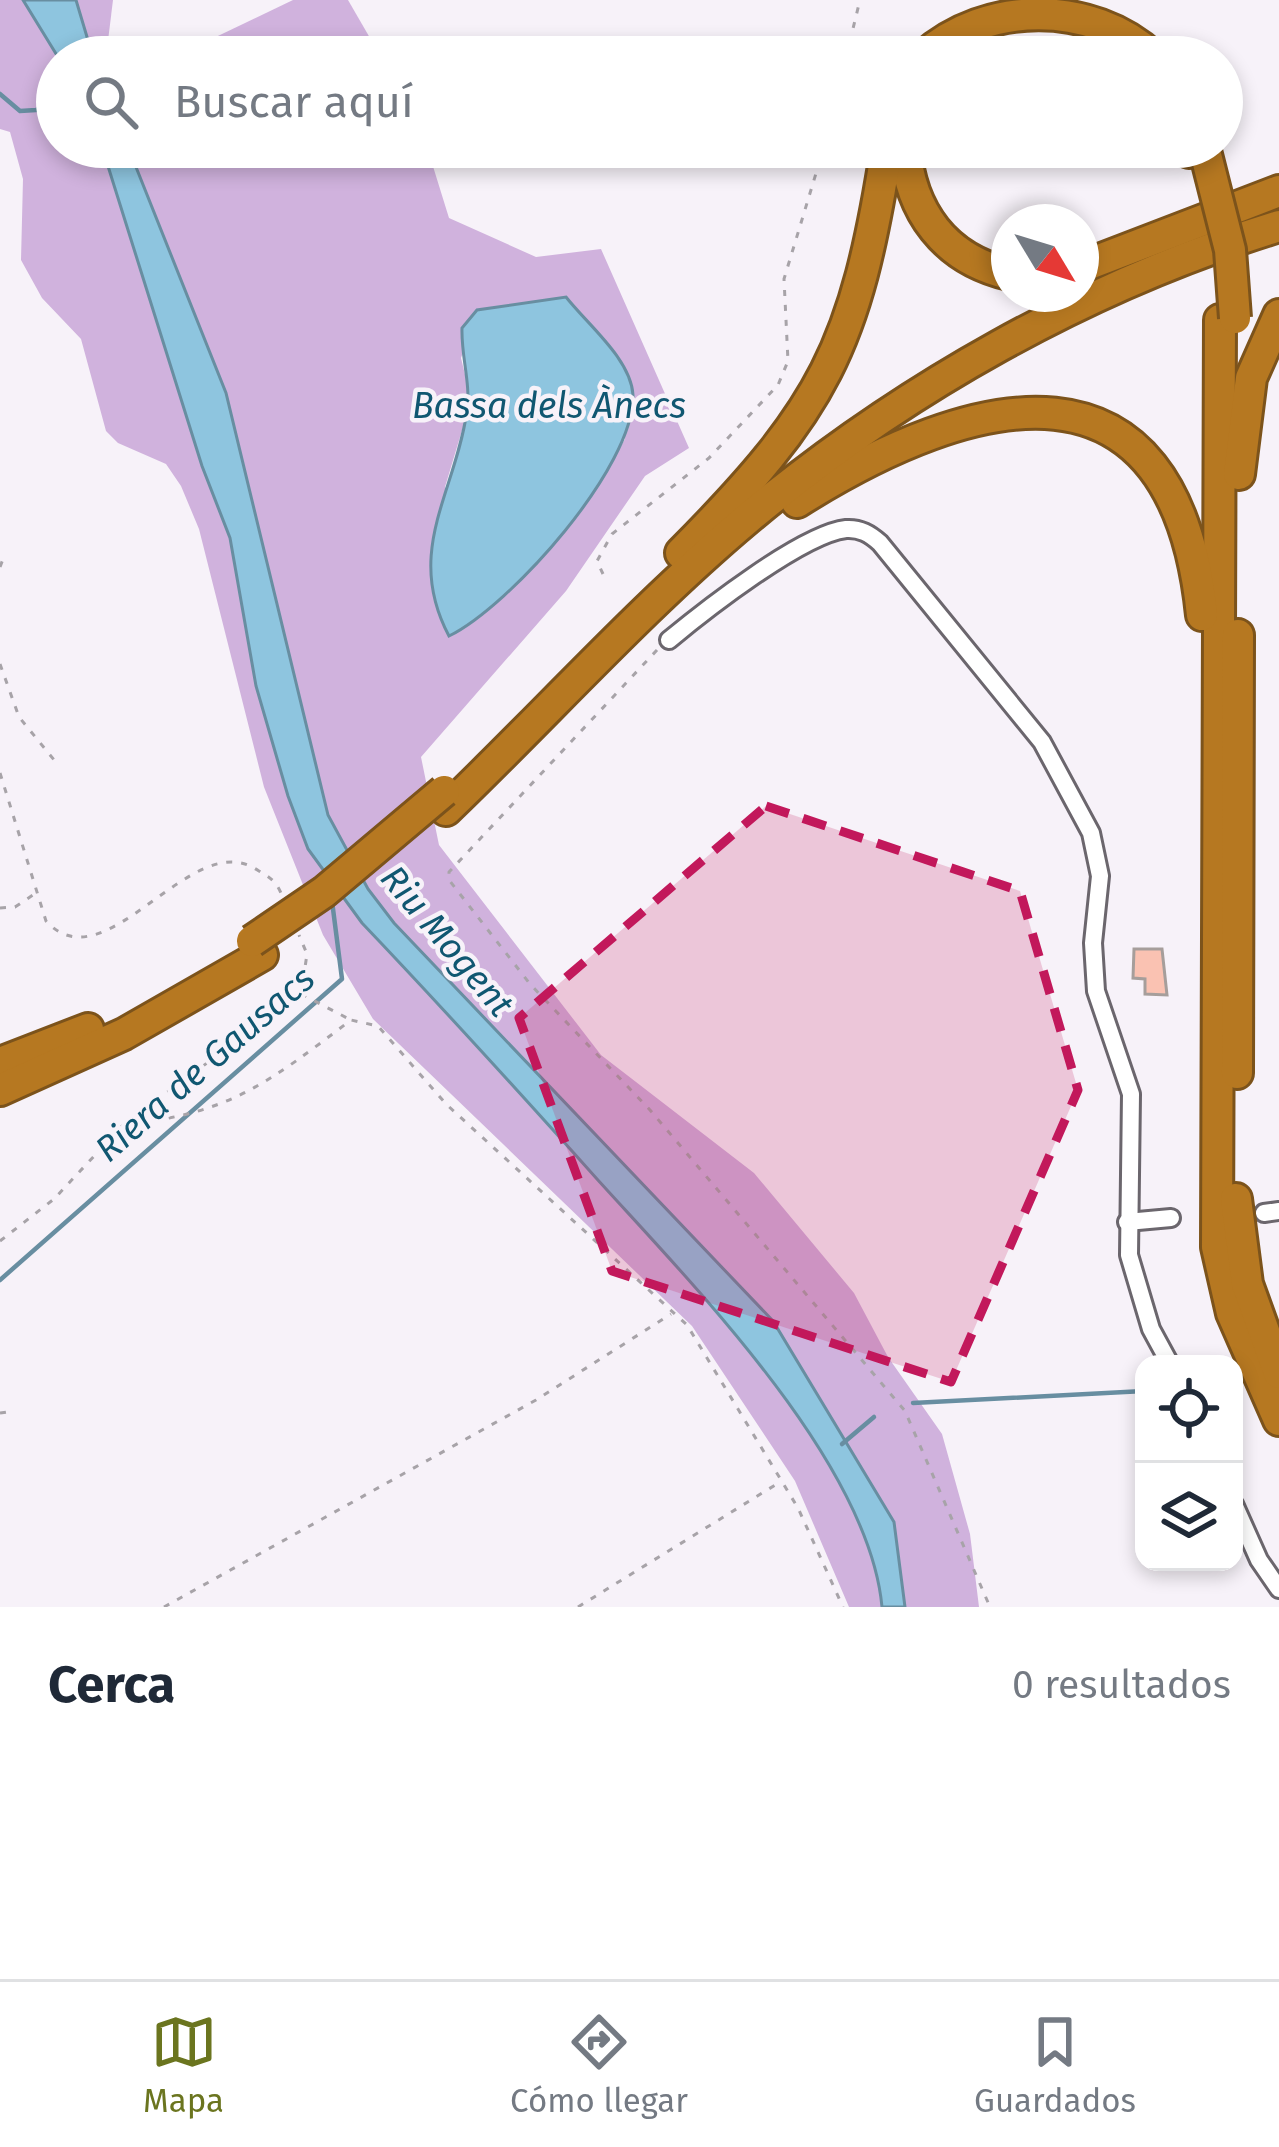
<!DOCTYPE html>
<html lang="es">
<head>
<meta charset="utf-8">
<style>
	:root { --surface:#fff; --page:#f2f2f3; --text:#1f2937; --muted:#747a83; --line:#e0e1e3; --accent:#6b751f }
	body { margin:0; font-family:"Fira Sans",sans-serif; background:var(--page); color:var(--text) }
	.controls { position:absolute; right:36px; bottom:36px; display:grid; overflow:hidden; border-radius:24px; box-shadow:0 6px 18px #0003 }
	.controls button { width:108px; height:108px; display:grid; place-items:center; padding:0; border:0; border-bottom:3px solid var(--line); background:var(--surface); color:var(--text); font:60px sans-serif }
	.compass { position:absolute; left:991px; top:204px; width:108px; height:108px; border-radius:50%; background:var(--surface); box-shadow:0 6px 18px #0003; rotate:128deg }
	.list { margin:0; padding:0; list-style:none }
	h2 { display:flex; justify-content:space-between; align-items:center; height:156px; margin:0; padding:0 48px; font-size:51px }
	h2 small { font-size:39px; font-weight:400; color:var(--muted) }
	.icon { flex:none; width:66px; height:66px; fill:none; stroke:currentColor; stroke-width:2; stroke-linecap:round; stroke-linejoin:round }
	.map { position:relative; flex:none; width:1279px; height:1607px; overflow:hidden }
	.search { position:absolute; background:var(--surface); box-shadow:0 6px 18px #0003; left:36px; right:36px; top:36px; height:132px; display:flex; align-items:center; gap:30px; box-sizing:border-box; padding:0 42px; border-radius:66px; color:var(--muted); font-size:45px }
	.sheet { height:372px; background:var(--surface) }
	nav { display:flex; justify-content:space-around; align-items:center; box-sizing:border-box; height:168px; border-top:3px solid var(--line); background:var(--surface); font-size:33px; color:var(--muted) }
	nav a { display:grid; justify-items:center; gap:6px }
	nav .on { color:var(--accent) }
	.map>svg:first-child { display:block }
	.forest { fill:#d0b2dd; fill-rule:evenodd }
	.water { fill:#8ec5df; stroke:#688ea1; stroke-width:3 }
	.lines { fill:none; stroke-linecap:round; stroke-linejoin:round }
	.stream { stroke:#688ea1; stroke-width:4.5 }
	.building { fill:#fac2b2; stroke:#a69e9b; stroke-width:3 }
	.street-casing { stroke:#6b666d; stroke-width:22 }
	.highway-casing { stroke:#7c531b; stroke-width:36 }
	.path { stroke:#a7a3a8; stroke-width:3; stroke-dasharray:6 9; stroke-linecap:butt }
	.street { stroke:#fff; stroke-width:16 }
	.highway { stroke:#b67821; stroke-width:30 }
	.highway-bridge-casing { stroke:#7c531b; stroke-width:36; stroke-linecap:butt }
	.highway-bridge { stroke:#b67821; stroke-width:30 }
	.marked { fill:#c2185b; fill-opacity:0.2; stroke:#c2185b; stroke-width:9; stroke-dasharray:24 15; stroke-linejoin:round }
	.labels { text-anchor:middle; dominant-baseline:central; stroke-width:9; stroke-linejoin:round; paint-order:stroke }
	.water-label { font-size:36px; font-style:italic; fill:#105771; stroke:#f7f2f9 }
</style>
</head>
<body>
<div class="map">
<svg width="1279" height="1607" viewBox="0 0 1279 1607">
	<rect width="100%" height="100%" fill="#f7f2f9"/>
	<g class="forest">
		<path d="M 0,0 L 23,0 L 58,57 L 57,147 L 102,147 L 202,466 L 230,538 L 256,686 L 288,796 L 308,849 L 362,923 C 442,1007 520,1093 597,1179 C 692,1284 869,1464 882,1607 L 849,1607 L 795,1481 L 692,1326 L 373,1019 L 323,935 L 264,787 L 199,529 L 181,486 L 166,464 L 118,443 L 106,431 L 81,339 L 42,298 L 21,260 L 23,179 L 10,132 L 0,129 Z"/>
		<polygon points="76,0 113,0 106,57 93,57"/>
		<polygon points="293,0 348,0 381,57 174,57"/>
		<path d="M 128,147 L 427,147 L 449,218 L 536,257 L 601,249 L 689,448 L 645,476 L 566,591 L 421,757 L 439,845 L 601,1055 L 754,1173 L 854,1293 L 888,1357 L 942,1434 L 970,1534 L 979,1607 L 905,1607 L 894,1522 L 773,1321 L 394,923 L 368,889 L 328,815 L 226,393 ZM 566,298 L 590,328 L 625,439 C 593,496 558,543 509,586 L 445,487 L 466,417 L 469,391 L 461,358 L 477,310 Z"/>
	</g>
	<g class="water">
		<polygon points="23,0 76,0 93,57 58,57"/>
		<path d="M 102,147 L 128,147 L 226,393 L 328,815 L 368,889 L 394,923 L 773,1321 L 894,1522 L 905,1607 L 882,1607 C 869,1463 692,1284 597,1179 C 520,1093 442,1007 362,923 L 308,849 L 288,796 L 256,686 L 230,538 L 202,466 Z"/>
		<path d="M 566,297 C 587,324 631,359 633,395 C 635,467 510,606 449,636 C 404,551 455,494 467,411 C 471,384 461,356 462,328 L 477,310 Z"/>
	</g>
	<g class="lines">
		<g class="stream">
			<polyline points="0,94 20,111 36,110 57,100"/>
			<polyline points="0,1280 342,979 332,901"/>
			<polyline points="913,1403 1144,1391"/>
			<polyline points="842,1444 874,1417"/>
		</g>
	</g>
	<polygon class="building" points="1134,949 1162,949 1167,995 1145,994 1145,979 1133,978"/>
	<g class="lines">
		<g class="street-casing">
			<g id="street">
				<path d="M 669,640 C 704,611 802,534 846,529 C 860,528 870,534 880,543 L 1042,742 L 1091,833 L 1100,876 L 1093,943 L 1096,991 L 1131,1094 L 1129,1255 L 1151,1329 L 1170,1364"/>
				<polyline points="1264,1213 1279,1211"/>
				<polyline points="1127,1222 1171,1218"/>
				<polyline points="1234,1504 1259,1560 1279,1589"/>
			</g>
		</g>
		<g class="highway-casing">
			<g id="highway">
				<path d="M 923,57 C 986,0 1092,0 1153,57"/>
				<path d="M 905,147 C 910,212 945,259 1009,274"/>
				<polyline points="1187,147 1189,152"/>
				<polyline points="1081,267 1279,191"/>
				<polyline points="1220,320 1217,1247 1232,1313 1279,1420"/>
				<polyline points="1239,474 1251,378 1279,315"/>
				<path d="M 797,502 C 973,391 1174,340 1202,615"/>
				<path d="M 681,553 C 824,409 856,347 887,147"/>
				<path d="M 446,810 C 546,714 641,608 747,519 C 901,390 1087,285 1279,226"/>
				<polyline points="0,1063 88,1029"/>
				<polyline points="1237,1073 1238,635"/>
				<polyline points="0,1090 124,1034 262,955"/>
				<polyline points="1236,1199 1247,1284 1279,1373"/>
			</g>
		</g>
		<g class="path">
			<polyline points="846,57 860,0"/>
			<polyline points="0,567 3,559"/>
			<polyline points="603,574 597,561 612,534 709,458 778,385 788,361 784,279 824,147"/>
			<polyline points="657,650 449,872 449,880 530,984 650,1110 905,1411 990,1607"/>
			<polyline points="0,664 19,717 55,761"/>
			<path d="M 0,773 L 46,921 C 105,986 189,830 254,868 C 267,876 275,879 281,893"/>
			<polyline points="0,908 15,907 36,893"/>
			<polyline points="301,994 349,1019"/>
			<path d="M 124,1124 C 229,1115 269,1082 351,1020 L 378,1026 L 446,1104 L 687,1325 L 798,1508 L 843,1607"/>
			<polyline points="0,1241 54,1199 124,1124 301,994 307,954 299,935"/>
			<polyline points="0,1413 7,1412"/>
			<polyline points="164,1607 536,1400 671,1314"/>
			<polyline points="578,1607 780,1482"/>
		</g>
		<use href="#street" class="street"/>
		<use href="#highway" class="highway"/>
		<g class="highway-bridge-casing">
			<g id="highway-bridge">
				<polyline points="1204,147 1230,250 1235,318"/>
				<polyline points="252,941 324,892 444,791"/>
			</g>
		</g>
		<use href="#highway-bridge" class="highway-bridge"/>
	</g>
	<path class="marked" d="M 766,806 L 1020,891 L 1078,1090 L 951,1382 L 612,1271 L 519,1018 Z"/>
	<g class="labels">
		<g class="water-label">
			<text x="549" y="406">Bassa dels Ànecs</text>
			<text transform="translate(447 941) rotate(50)">Riu Mogent</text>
			<text transform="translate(205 1064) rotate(-41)">Riera de Gausacs</text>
		</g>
	</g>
</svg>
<div class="controls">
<button><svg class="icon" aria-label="locate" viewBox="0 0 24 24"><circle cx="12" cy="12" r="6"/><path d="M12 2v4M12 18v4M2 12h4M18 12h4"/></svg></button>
<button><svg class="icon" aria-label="layers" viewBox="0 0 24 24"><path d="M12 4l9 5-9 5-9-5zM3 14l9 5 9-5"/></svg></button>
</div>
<svg class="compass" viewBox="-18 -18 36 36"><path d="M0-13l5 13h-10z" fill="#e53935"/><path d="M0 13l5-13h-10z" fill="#747a83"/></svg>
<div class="search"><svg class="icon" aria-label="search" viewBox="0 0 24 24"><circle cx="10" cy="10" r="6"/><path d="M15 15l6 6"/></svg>Buscar aquí</div>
</div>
<section class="sheet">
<h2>Cerca<small>0 resultados</small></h2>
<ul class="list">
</ul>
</section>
<nav>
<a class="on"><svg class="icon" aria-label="map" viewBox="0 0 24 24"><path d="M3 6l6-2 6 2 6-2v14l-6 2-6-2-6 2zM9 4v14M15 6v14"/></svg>Mapa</a>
<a><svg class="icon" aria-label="directions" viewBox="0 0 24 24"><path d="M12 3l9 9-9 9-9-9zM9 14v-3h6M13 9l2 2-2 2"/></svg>Cómo llegar</a>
<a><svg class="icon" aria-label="saved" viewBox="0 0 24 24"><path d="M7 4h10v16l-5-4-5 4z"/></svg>Guardados</a>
</nav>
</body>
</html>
